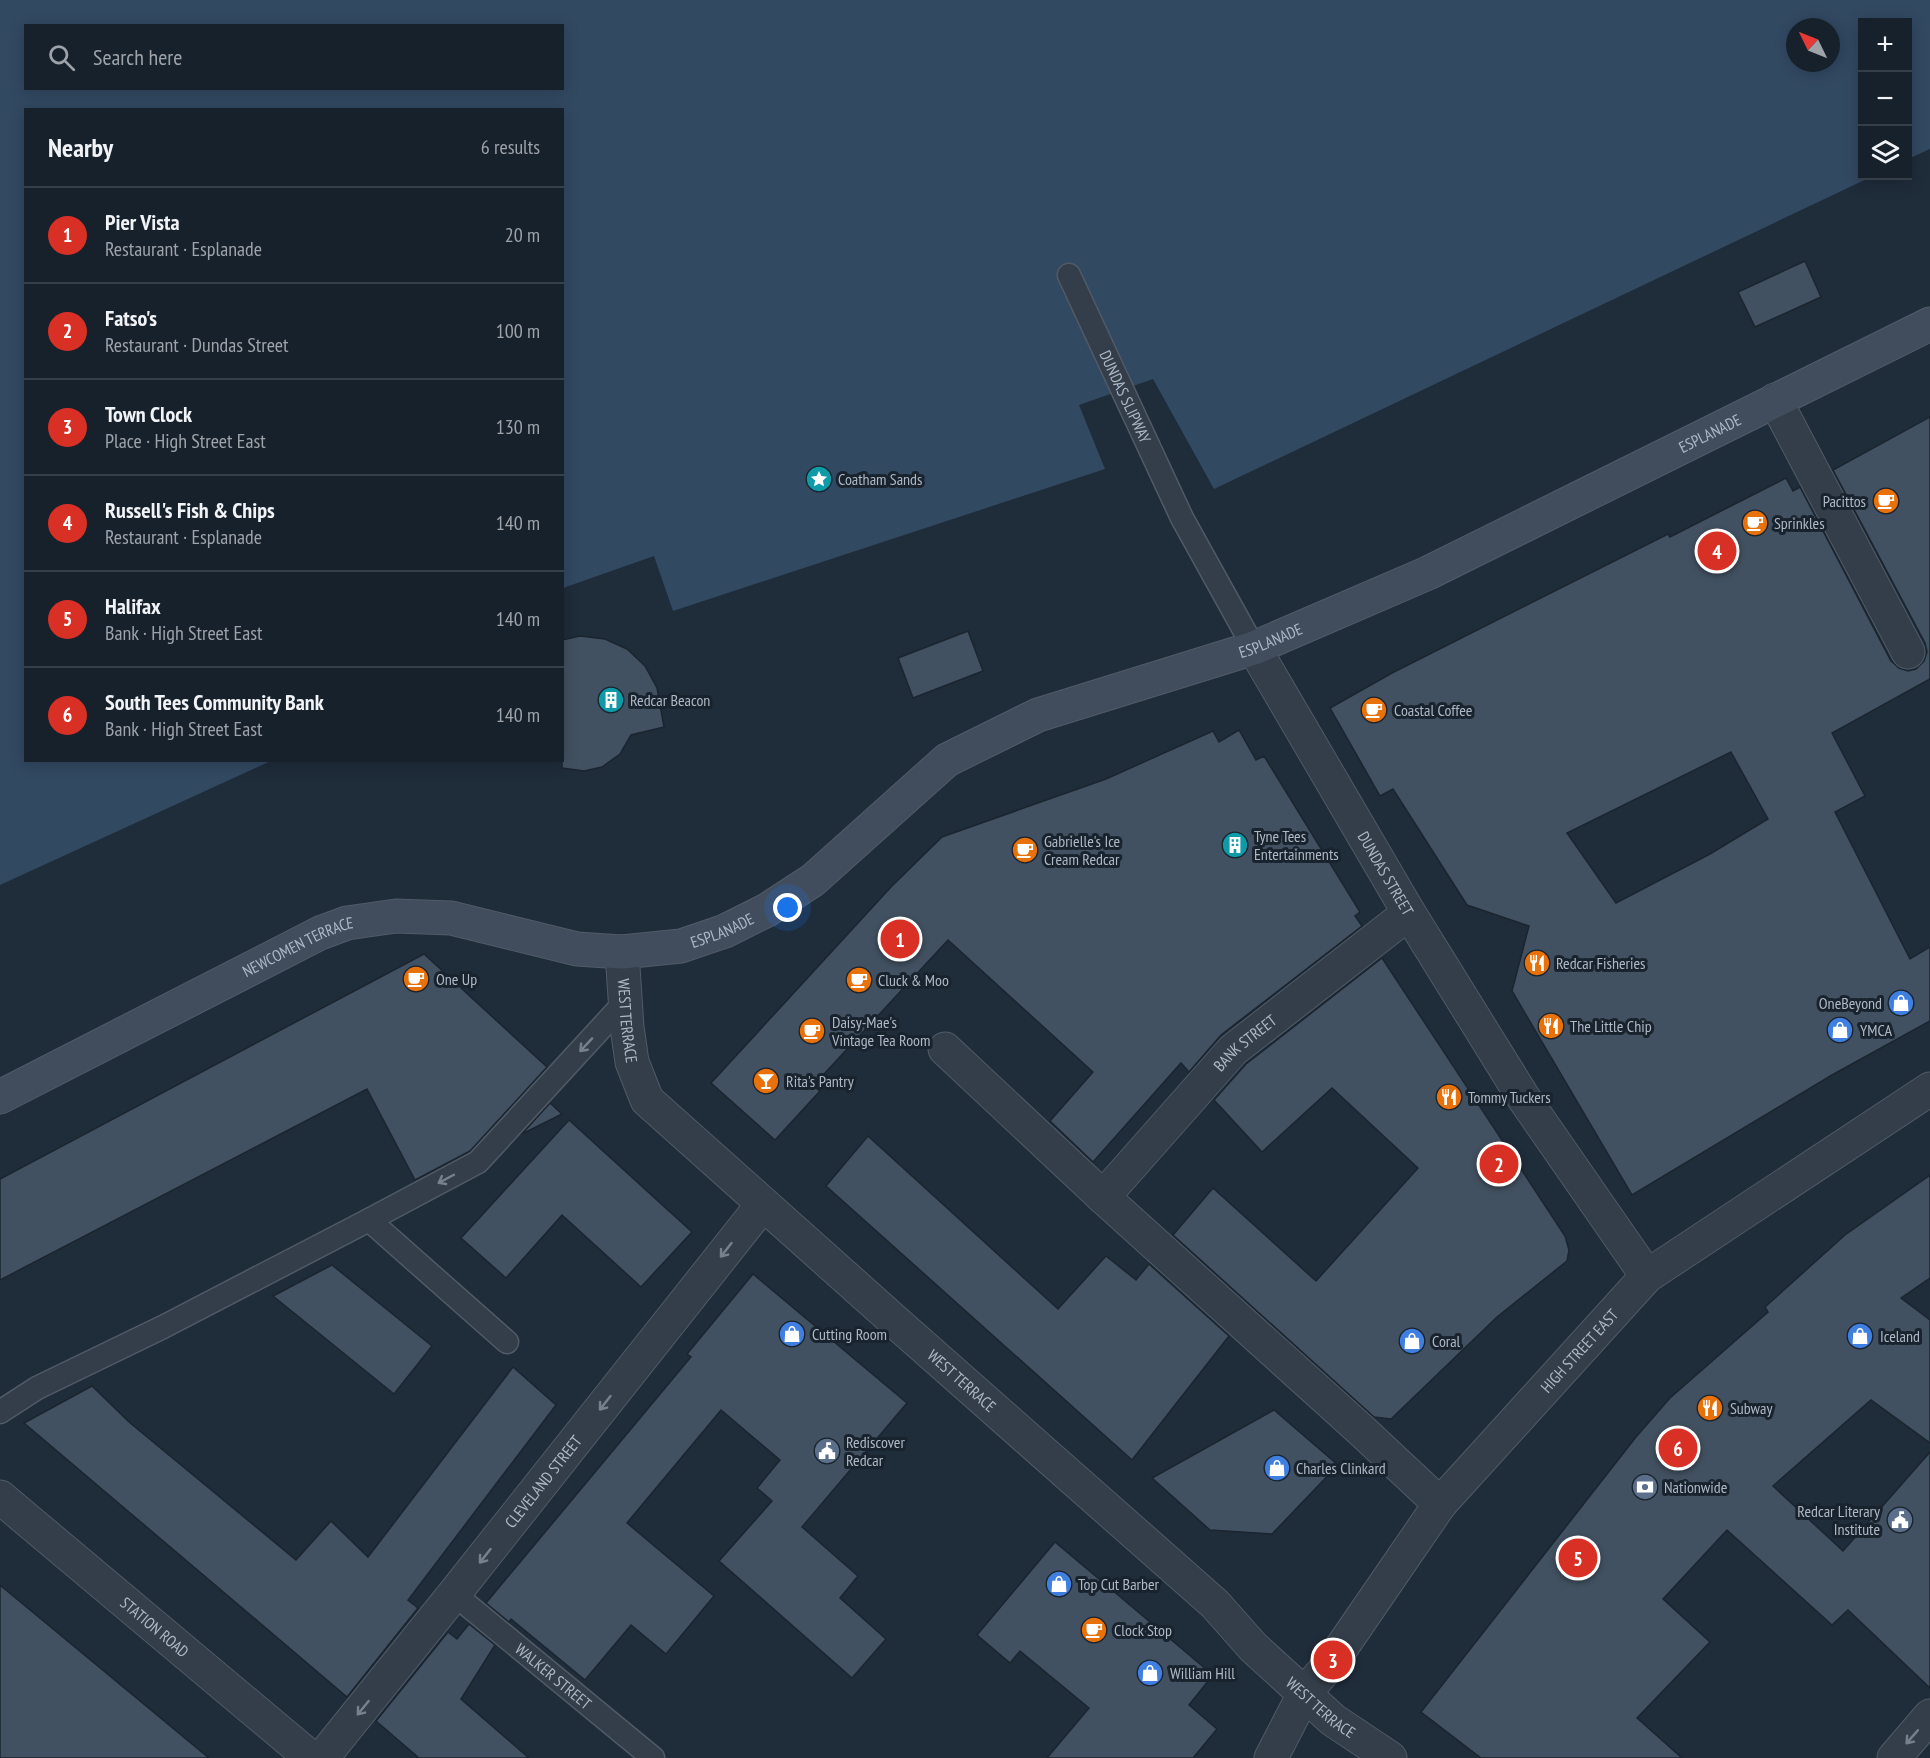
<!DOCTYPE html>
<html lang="en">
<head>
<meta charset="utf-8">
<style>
	:root { --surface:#17212c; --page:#202934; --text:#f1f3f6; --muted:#9ea3a9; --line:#363e48; --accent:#d93025 }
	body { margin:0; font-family:"PT Sans Narrow",sans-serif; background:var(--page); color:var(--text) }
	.controls { position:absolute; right:18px; top:18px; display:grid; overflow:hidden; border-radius:0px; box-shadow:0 3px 15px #0003 }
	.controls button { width:54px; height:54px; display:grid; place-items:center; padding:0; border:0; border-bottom:2px solid var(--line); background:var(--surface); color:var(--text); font:30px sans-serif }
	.compass { position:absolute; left:1786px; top:18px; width:54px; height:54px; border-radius:50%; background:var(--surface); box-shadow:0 3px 15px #0003; rotate:313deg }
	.you { position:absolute; left:788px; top:908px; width:21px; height:21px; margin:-15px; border:4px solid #fff; border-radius:50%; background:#1a73e8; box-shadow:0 0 0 9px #1a73e833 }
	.badge { display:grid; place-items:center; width:39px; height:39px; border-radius:50%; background:var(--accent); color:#fff; font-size:20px; font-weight:700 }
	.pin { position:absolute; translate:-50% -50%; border:3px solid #fff; box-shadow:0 2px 6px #0006 }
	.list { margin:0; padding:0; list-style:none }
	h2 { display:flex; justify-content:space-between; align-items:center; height:78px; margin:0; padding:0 24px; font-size:26px }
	h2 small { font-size:20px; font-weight:400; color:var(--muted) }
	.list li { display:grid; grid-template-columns:39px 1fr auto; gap:18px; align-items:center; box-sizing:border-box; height:96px; padding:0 24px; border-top:2px solid var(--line) }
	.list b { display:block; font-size:22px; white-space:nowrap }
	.list p { margin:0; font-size:20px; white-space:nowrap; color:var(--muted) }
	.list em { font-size:20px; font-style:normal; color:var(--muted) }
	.icon { flex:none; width:33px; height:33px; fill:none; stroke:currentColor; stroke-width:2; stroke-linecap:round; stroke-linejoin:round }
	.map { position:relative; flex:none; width:1930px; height:1758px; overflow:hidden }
	.search { position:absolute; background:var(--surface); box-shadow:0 3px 15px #0003; left:24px; top:24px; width:540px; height:66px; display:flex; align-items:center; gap:15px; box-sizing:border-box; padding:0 21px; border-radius:0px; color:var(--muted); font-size:22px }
	.panel { position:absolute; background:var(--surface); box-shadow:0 3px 15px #0003; left:24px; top:108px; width:540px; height:654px; border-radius:0px }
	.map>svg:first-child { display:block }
	.water { fill:#324962; fill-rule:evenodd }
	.building { fill:#425161; stroke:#1b2530; stroke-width:1.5; fill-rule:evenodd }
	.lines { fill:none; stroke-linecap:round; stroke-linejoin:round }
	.lane-casing { stroke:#515b67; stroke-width:25 }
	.street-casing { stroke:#515b67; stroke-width:35 }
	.secondary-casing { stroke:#515b67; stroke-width:35 }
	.lane { stroke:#333e4a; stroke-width:22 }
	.street { stroke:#333e4a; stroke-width:33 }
	.secondary { stroke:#414d5d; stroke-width:33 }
	.oneway { stroke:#77818e }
	.labels { text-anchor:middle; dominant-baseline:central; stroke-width:6; stroke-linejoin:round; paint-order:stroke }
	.street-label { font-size:16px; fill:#aeb8c6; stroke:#19232e }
	.poi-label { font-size:16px; fill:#aeb8c6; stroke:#19232e; text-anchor:start }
</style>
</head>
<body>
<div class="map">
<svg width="1930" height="1758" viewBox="0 0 1930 1758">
	<rect width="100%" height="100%" fill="#1f2c3a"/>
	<path class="water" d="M 0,0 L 1930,0 L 1930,149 L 1908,159 L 1908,22 L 1862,22 L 1862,176 L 1873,176 L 1214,489 L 1153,379 L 1079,405 L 1105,469 L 673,611 L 654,556 L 563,588 L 562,110 L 26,110 L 26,760 L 271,761 L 0,885 ZM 26,26 L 562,26 L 562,88 L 26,88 ZM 1795,27 L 1831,27 L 1831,63 L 1795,63 Z"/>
	<g class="building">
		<polygon points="1805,261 1821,297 1755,327 1738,292"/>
		<path d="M 1930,417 L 1930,679 L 1832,733 L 1865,796 L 1835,812 L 1910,959 L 1930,947 L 1930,1021 L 1832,1075 L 1632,1195 L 1512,991 L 1529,926 L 1467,905 L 1393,789 L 1380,796 L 1330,708 L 1392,673 L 1668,534 L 1670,537 L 1786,478 L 1793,491 L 1800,487 L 1891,661 L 1899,668 L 1908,671 L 1916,669 L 1924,661 L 1927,652 L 1925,643 L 1833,470 ZM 1731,752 L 1768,819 L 1710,854 L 1616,903 L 1567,833 Z"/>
		<polygon points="968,631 983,671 913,698 898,658"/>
		<polygon points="580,636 605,639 627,649 645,666 657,688 664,727 631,735 620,754 602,767 584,771 562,768 562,640"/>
		<polygon points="1239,730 1256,760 1264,756 1360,912 1355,916 1362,926 1221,1035 1189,1072 1181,1063 1093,1162 1050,1121 1093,1072 948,940 813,1086 820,1091 775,1140 711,1083 891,887 942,837 1106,779 1213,731 1219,742"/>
		<polygon points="424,954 547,1067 470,1151 415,1180 367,1089 0,1280 0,1179"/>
		<polygon points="1382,958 1565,1236 1569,1250 1567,1261 1497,1317 1391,1419 1374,1417 1173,1235 1213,1188 1316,1281 1418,1168 1332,1088 1262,1152 1214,1100 1246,1064"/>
		<polygon points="550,1103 562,1114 522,1134"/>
		<polygon points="569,1120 692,1232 641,1287 562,1215 506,1278 461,1238"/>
		<polygon points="868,1136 1058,1309 1106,1256 1136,1280 1149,1264 1229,1336 1132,1460 826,1186"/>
		<polygon points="1930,1175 1930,1278 1901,1298 1930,1320 1930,1443 1871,1400 1773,1486 1843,1551 1930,1452 1930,1688 1848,1610 1832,1625 1727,1530 1663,1599 1710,1642 1637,1718 1682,1758 1481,1758 1421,1712 1636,1437 1670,1398 1768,1312 1765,1307 1845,1235"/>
		<polygon points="332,1265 432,1346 394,1394 273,1296"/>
		<polygon points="753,1274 907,1403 802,1527 858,1576 840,1598 886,1639 852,1678 719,1561 772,1501 757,1488 780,1460 721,1410 627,1523 714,1596 666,1654 631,1625 585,1680 511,1619 509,1622 486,1603 691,1357 687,1354"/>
		<polygon points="513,1367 556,1405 408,1600 418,1608 347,1697 24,1423 92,1386 129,1422 296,1560 331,1521 368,1557"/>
		<polygon points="1274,1410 1338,1465 1272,1534 1210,1530 1152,1478"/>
		<polygon points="1055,1542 1213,1675 1189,1705 1217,1729 1193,1758 1047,1758 1089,1708 1020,1651 1010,1663 977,1635"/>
		<polygon points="0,1585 209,1758 0,1758"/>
		<polygon points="469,1624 495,1645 461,1699 529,1758 419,1758 376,1721 448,1632 457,1639"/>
	</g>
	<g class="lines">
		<g class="lane-casing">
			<g id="lane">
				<path id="s1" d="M 1069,275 L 1182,518 L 1254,648"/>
				<polyline points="369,1220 478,1162 625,1002"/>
				<polyline points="0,1412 37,1388 163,1327 369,1220 507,1342"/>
				<path id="s2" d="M 454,1594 L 653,1758"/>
			</g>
		</g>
		<g class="street-casing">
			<g id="street">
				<polyline points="1775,400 1908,652"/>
				<path id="s3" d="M 1254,648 L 1409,913 L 1523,1097 L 1647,1276"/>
				<path id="s4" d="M 622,952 L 627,1027 L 632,1062 L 647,1100 L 899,1325 L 1215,1604 L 1253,1647 L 1333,1720 L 1390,1758"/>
				<polyline points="945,1049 1103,1197 1361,1430 1440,1504"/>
				<path id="s5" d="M 1103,1197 L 1233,1050 L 1409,913"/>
				<path id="s6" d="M 0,1497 L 311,1758"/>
				<path id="s7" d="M 322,1758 L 454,1594 L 763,1204"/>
				<path id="s8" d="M 1271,1758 L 1304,1694 L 1333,1660 L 1440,1504 L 1647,1276 L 1930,1089"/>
				<polyline points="1894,1758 1930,1716"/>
			</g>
		</g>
		<g class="secondary-casing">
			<g id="secondary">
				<path id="s9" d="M 0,1097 L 320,933 L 347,923 L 396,916 L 451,918 L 577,949 L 622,952 L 681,946 L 725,931 L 767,910 L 813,880 L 947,760 L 1038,715 L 1254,648 L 1428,573 L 1930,324"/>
			</g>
		</g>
		<use href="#lane" class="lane"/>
		<use href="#street" class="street"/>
		<use href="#secondary" class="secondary"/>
	</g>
	<defs><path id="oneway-shaft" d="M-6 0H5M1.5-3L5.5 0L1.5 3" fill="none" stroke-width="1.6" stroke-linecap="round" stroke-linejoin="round" transform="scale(1.5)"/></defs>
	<g class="oneway">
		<use href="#oneway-shaft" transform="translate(586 1045) rotate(133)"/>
		<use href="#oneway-shaft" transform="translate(446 1179) rotate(152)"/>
		<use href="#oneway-shaft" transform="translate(726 1250) rotate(128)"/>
		<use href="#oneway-shaft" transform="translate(605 1403) rotate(128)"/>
		<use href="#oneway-shaft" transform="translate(485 1556) rotate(128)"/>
		<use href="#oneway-shaft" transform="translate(363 1708) rotate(129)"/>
		<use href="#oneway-shaft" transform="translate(1912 1737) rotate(131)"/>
	</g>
	<defs>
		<g id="sight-disc" transform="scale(1.35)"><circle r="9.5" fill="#0f9aa8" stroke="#19232e"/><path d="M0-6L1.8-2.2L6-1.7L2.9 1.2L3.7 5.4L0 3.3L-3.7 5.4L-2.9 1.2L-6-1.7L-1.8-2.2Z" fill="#fff"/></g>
		<g id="cafe-disc" transform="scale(1.35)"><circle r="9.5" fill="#e8710a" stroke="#19232e"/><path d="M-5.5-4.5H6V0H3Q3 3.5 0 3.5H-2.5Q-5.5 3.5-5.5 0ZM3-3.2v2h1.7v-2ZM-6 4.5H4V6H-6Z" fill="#fff"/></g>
		<g id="building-disc" transform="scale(1.35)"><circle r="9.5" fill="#0f9aa8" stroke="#19232e"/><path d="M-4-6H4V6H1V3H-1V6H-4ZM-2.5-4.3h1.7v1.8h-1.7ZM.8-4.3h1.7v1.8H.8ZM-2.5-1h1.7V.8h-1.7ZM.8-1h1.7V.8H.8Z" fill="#fff"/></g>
		<g id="restaurant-disc" transform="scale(1.35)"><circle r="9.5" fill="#e8710a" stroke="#19232e"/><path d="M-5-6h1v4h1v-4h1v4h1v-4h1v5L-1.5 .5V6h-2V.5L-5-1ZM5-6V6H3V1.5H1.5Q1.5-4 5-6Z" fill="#fff"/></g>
		<g id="shop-disc" transform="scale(1.35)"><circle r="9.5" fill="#3f7fe0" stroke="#19232e"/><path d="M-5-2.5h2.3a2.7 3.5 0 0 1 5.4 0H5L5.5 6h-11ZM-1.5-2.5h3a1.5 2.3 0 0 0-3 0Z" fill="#fff"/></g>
		<g id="bar-disc" transform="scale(1.35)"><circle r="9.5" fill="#e8710a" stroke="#19232e"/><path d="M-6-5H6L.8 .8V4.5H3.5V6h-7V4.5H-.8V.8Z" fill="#fff"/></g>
		<g id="civic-disc" transform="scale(1.35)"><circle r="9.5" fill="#5c6f8a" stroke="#19232e"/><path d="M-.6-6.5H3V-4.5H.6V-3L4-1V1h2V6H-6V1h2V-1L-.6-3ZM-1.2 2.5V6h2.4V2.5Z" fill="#fff"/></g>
		<g id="bank-disc" transform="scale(1.35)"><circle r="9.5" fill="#5c6f8a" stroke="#19232e"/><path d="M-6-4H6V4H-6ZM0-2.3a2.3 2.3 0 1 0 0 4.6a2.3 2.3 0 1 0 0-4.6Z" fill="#fff"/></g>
	</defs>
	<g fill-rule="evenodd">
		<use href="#sight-disc" x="819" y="479"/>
		<use href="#cafe-disc" x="1886" y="501"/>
		<use href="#cafe-disc" x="1755" y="523"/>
		<use href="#building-disc" x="611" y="700"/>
		<use href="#cafe-disc" x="1374" y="710"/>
		<use href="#building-disc" x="1235" y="845"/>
		<use href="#cafe-disc" x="1025" y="850"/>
		<use href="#restaurant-disc" x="1537" y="963"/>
		<use href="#cafe-disc" x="416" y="979"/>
		<use href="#cafe-disc" x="859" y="980"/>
		<use href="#shop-disc" x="1901" y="1003"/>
		<use href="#restaurant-disc" x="1551" y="1026"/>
		<use href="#shop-disc" x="1840" y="1030"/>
		<use href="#cafe-disc" x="812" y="1031"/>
		<use href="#bar-disc" x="766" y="1081"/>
		<use href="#restaurant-disc" x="1449" y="1097"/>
		<use href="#shop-disc" x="792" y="1334"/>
		<use href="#shop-disc" x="1860" y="1336"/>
		<use href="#shop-disc" x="1412" y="1341"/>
		<use href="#restaurant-disc" x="1710" y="1408"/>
		<use href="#civic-disc" x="827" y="1451"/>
		<use href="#shop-disc" x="1277" y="1468"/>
		<use href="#bank-disc" x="1645" y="1487"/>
		<use href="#civic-disc" x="1900" y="1520"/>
		<use href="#shop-disc" x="1059" y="1584"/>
		<use href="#cafe-disc" x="1094" y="1630"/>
		<use href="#shop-disc" x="1150" y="1673"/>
	</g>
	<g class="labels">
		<g class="street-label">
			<text stroke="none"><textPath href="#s1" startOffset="134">DUNDAS SLIPWAY</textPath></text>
			<text stroke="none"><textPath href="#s9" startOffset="1887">ESPLANADE</textPath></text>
			<text stroke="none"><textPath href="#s9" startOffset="1401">ESPLANADE</textPath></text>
			<text stroke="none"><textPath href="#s3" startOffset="261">DUNDAS STREET</textPath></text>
			<text stroke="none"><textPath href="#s9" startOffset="771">ESPLANADE</textPath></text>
			<text stroke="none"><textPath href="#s9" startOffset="334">NEWCOMEN TERRACE</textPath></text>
			<text stroke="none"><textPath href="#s4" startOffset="69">WEST TERRACE</textPath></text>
			<text stroke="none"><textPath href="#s5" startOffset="210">BANK STREET</textPath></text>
			<text stroke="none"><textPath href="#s8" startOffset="513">HIGH STREET EAST</textPath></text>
			<text stroke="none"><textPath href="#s4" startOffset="573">WEST TERRACE</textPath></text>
			<text stroke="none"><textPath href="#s7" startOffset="354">CLEVELAND STREET</textPath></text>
			<text stroke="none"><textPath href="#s6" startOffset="202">STATION ROAD</textPath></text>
			<text stroke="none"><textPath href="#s2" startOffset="129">WALKER STREET</textPath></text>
			<text stroke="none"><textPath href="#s4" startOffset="1059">WEST TERRACE</textPath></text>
		</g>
		<g class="poi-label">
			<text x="838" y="479">Coatham Sands</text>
			<text x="1866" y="501" text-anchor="end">Pacittos</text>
			<text x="1774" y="523">Sprinkles</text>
			<text x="630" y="700">Redcar Beacon</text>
			<text x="1394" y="710">Coastal Coffee</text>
			<text x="1254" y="836">Tyne Tees<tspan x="1254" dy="18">Entertainments</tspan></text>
			<text x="1044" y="841">Gabrielle's Ice<tspan x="1044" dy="18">Cream Redcar</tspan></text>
			<text x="1556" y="963">Redcar Fisheries</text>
			<text x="436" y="979">One Up</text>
			<text x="878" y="980">Cluck &amp; Moo</text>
			<text x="1882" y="1003" text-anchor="end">OneBeyond</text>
			<text x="832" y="1022">Daisy-Mae's<tspan x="832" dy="18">Vintage Tea Room</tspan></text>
			<text x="1570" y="1026">The Little Chip</text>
			<text x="1860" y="1030">YMCA</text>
			<text x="786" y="1081">Rita's Pantry</text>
			<text x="1468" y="1097">Tommy Tuckers</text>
			<text x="812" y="1334">Cutting Room</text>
			<text x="1880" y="1336">Iceland</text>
			<text x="1432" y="1341">Coral</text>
			<text x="1730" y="1408">Subway</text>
			<text x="846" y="1442">Rediscover<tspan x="846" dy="18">Redcar</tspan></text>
			<text x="1296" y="1468">Charles Clinkard</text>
			<text x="1664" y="1487">Nationwide</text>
			<text x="1880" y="1511" text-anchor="end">Redcar Literary<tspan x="1880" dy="18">Institute</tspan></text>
			<text x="1078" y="1584">Top Cut Barber</text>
			<text x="1114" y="1630">Clock Stop</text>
			<text x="1170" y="1673">William Hill</text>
		</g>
	</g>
</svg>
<div class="controls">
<button>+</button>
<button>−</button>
<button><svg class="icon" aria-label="layers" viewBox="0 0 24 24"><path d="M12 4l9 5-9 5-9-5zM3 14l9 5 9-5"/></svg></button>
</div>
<svg class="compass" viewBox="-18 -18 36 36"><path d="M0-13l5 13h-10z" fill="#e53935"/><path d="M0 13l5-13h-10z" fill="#9ea3a9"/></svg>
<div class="you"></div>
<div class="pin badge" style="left:900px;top:939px">1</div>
<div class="pin badge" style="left:1499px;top:1164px">2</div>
<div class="pin badge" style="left:1333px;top:1660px">3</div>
<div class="pin badge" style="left:1717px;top:551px">4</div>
<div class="pin badge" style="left:1578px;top:1558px">5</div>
<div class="pin badge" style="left:1678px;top:1448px">6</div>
<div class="search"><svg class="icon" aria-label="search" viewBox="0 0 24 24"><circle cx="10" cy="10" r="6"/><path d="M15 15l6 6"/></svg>Search here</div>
<section class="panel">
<h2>Nearby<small>6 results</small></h2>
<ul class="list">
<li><span class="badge">1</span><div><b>Pier Vista</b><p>Restaurant · Esplanade</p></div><em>20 m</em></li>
<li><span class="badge">2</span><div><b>Fatso's</b><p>Restaurant · Dundas Street</p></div><em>100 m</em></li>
<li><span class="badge">3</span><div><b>Town Clock</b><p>Place · High Street East</p></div><em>130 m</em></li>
<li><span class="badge">4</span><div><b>Russell's Fish &amp; Chips</b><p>Restaurant · Esplanade</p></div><em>140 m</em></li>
<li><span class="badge">5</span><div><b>Halifax</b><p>Bank · High Street East</p></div><em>140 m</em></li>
<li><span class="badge">6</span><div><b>South Tees Community Bank</b><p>Bank · High Street East</p></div><em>140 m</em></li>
</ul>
</section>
</div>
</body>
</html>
